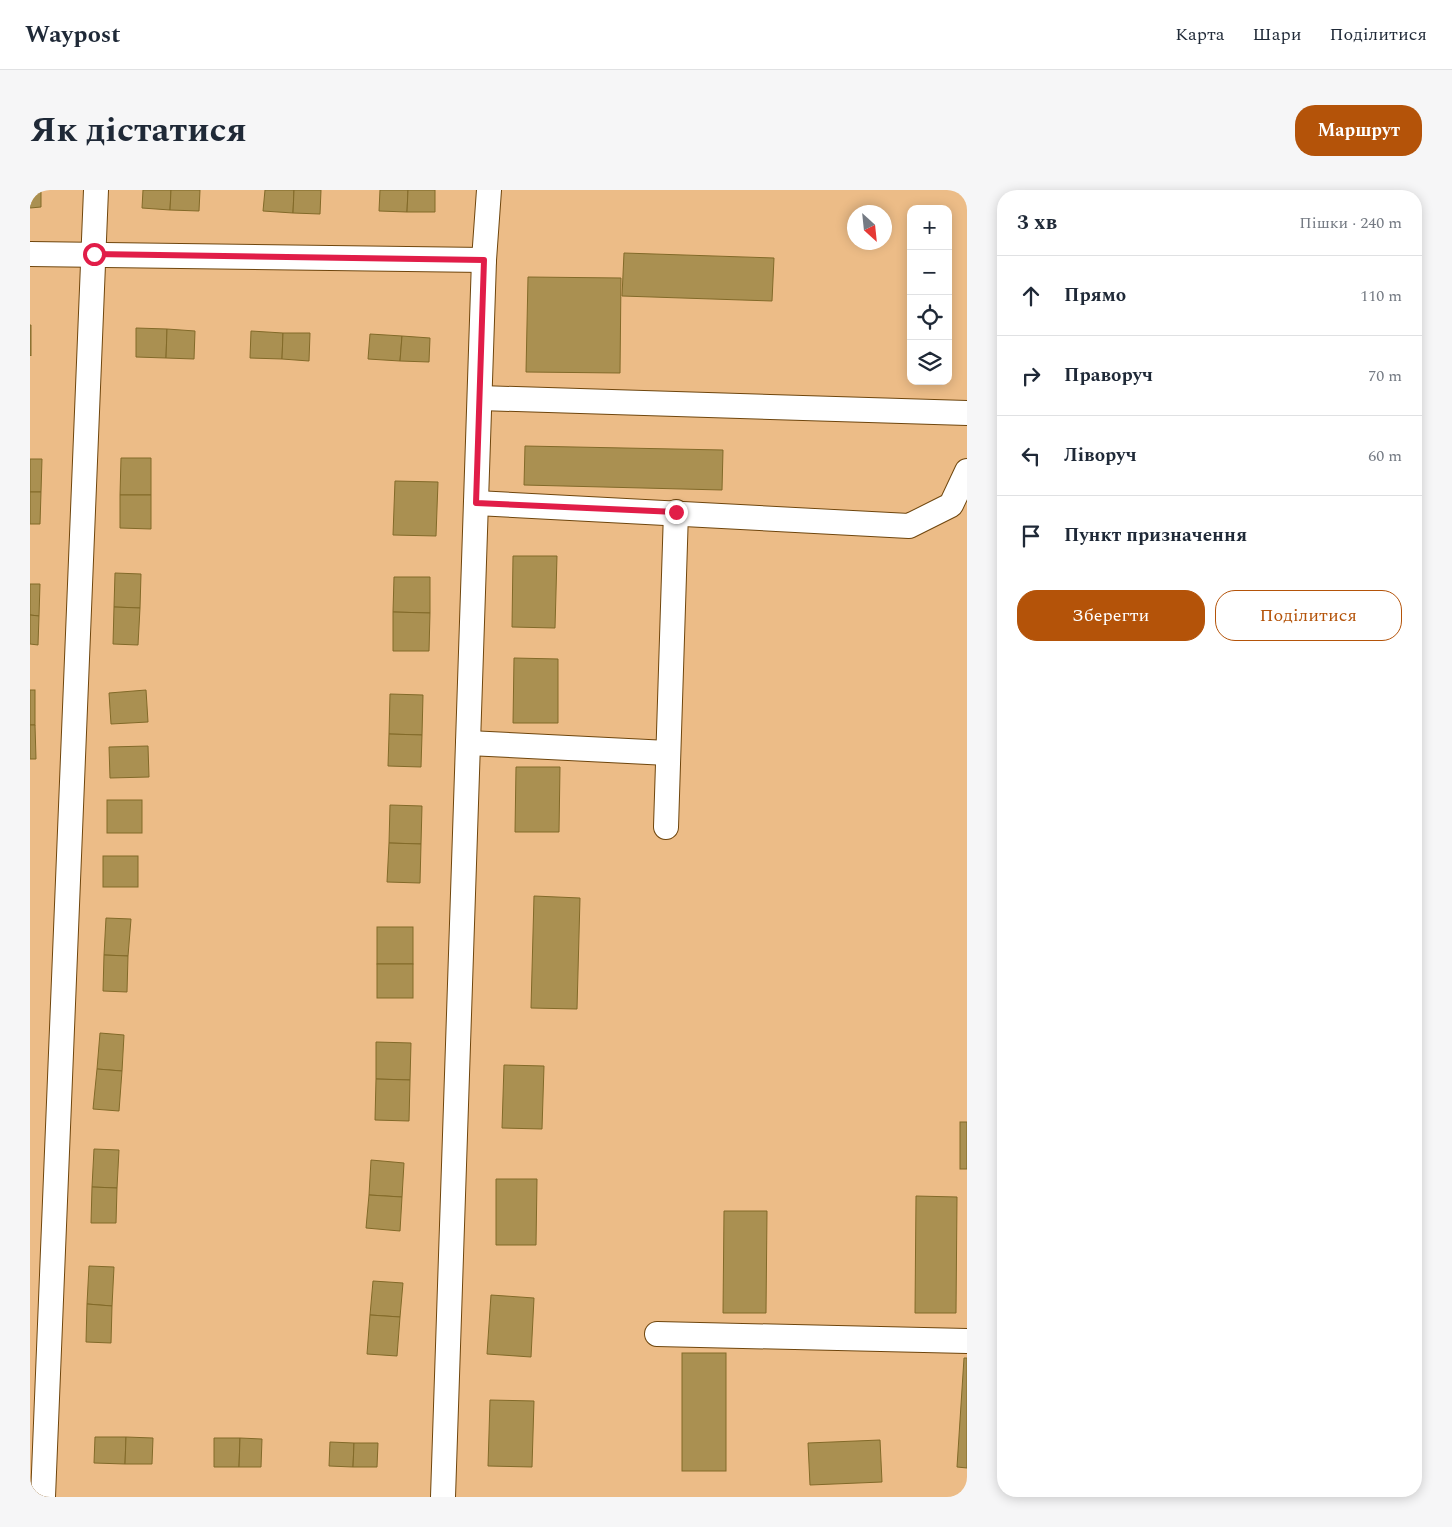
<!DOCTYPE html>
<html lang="uk">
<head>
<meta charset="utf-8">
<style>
	:root { --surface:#fff; --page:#f6f6f7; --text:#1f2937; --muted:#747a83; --line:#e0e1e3; --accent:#b45309 }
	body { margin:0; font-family:Spectral,serif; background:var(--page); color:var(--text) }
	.controls { position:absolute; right:15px; top:15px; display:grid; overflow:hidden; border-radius:10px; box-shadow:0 2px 12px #0003 }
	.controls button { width:45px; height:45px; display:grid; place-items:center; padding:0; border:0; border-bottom:1px solid var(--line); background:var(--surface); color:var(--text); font:25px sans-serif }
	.compass { position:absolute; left:817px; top:15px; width:45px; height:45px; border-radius:50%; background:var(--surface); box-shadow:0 2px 12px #0003; rotate:153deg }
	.stop { position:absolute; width:15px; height:15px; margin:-11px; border:4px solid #e11d48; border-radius:50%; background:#fff }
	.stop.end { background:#e11d48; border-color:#fff; box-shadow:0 1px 5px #0008 }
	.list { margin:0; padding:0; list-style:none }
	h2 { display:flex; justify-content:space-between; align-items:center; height:65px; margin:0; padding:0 20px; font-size:21px }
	h2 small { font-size:16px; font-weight:400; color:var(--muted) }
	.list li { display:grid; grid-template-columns:32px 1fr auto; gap:15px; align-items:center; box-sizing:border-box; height:80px; padding:0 20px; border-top:1px solid var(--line) }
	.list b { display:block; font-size:19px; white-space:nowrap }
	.list em { font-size:16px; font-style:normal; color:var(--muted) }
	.actions { display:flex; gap:10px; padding:15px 20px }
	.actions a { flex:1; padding:11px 0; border:1px solid var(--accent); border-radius:20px; text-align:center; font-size:18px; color:var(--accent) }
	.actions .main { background:var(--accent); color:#fff }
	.icon { flex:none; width:28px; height:28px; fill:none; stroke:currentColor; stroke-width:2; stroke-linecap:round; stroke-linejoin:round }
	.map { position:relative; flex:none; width:937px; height:1307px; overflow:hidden; border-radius:20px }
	header { display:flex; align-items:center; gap:30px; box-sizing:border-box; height:70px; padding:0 25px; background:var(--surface); border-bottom:1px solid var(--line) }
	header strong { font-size:24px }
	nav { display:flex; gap:28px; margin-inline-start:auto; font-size:18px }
	.intro { display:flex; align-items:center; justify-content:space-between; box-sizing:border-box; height:120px; padding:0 30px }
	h1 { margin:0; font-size:35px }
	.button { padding:12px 22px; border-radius:20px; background:var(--accent); color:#fff; font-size:18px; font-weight:700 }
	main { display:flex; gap:30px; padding:0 30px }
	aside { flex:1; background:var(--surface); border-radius:20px; box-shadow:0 2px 12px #0003 }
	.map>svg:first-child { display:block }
	.building { fill:#aa9051; stroke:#826a29 }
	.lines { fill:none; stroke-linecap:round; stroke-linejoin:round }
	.minor-casing { stroke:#6f460d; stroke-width:26 }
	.minor { stroke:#fff; stroke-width:24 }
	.route { stroke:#e11d48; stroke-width:6 }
</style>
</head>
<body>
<header>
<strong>Waypost</strong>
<nav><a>Карта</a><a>Шари</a><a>Поділитися</a></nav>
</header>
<div class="intro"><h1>Як дістатися</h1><a class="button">Маршрут</a></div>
<main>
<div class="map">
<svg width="937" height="1307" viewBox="0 0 937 1307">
	<rect width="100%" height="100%" fill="#ecbc87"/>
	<g class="building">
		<polygon points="0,0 11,0 11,17 0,18"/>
		<polygon points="113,0 141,0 140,20 112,18"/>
		<polygon points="141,0 170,0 169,21 140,20"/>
		<polygon points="235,0 264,0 263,23 233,21"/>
		<polygon points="264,0 291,0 290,24 263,23"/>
		<polygon points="350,0 378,0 377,22 349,21"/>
		<polygon points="378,0 405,0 405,22 377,22"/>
		<polygon points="594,63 744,68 742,111 592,106"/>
		<polygon points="498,87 591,88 590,183 496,182"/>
		<polygon points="0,135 1,135 1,166 0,165"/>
		<polygon points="106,138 137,139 136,168 106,167"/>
		<polygon points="137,139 165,141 164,169 136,168"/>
		<polygon points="221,141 253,143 252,169 220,168"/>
		<polygon points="253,143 280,143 279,171 252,169"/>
		<polygon points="340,144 372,146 370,171 338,169"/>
		<polygon points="372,146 400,148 399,172 370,171"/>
		<polygon points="495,256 693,260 692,300 494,295"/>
		<polygon points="91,268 121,268 121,305 90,305"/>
		<polygon points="0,269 12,269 11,302 0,302"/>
		<polygon points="365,291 408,292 406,346 363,345"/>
		<polygon points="0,302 11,302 10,334 0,334"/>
		<polygon points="90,305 121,305 121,339 90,338"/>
		<polygon points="483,366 527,366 525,438 482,437"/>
		<polygon points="85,383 111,384 110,418 84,417"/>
		<polygon points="364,387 400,387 400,423 363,422"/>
		<polygon points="0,394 10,394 9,426 0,425"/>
		<polygon points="84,417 110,418 108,455 83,454"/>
		<polygon points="363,422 400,423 399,461 363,461"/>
		<polygon points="0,425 9,426 8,455 0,454"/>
		<polygon points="484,468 528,469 528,533 483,533"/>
		<rect x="0" y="500" width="5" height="35"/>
		<polygon points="116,500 118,532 81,534 79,503"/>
		<polygon points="360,504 393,505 392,545 359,544"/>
		<polygon points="0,535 5,535 6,569 0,569"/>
		<polygon points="359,544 392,545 391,577 358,576"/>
		<polygon points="118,556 119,587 80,588 79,557"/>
		<polygon points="486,577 530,577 529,642 485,642"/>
		<rect x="77" y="610" width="35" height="33"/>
		<polygon points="360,615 392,616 391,654 359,653"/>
		<polygon points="359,653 391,654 390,693 357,692"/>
		<rect x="73" y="666" width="35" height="31"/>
		<polygon points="504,706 550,708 547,819 501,818"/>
		<polygon points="76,728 101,729 98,766 74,765"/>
		<rect x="347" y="737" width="36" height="37"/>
		<polygon points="74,765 98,766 97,802 73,801"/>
		<rect x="347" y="774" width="36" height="34"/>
		<polygon points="70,843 94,845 92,881 67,879"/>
		<polygon points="346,852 381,853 380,890 346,889"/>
		<polygon points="474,875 514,876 512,939 472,938"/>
		<polygon points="67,879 92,881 89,921 63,919"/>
		<polygon points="346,889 380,890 379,931 345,930"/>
		<rect x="930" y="932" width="7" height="47"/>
		<polygon points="64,959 89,960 87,998 62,997"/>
		<polygon points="341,970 374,973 372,1007 339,1005"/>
		<polygon points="466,989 507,989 506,1055 466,1055"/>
		<polygon points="62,997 87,998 86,1033 61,1033"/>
		<polygon points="339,1005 372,1007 370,1041 336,1038"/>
		<polygon points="886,1006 927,1007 926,1123 885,1123"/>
		<polygon points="694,1021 737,1021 736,1123 693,1123"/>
		<polygon points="59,1076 84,1077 82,1116 57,1114"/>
		<polygon points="343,1091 373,1093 370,1127 340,1125"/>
		<polygon points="461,1105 504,1108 501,1167 457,1164"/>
		<polygon points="57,1114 82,1116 81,1153 56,1152"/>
		<polygon points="340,1125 370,1127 367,1166 337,1164"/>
		<rect x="652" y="1163" width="44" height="118"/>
		<polygon points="934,1168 937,1168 937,1278 927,1277"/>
		<polygon points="460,1210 504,1211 502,1277 458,1276"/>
		<polygon points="65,1247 96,1247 95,1274 64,1273"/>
		<polygon points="96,1247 123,1248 122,1274 95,1274"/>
		<polygon points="184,1248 210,1248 209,1277 184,1277"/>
		<polygon points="210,1248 232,1249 231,1277 209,1277"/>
		<polygon points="850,1250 852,1292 780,1295 778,1253"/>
		<polygon points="300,1252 324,1253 323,1277 299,1276"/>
		<polygon points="324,1253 348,1253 347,1277 323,1277"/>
	</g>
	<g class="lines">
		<g class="minor-casing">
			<g id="minor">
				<polyline points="0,64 454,70"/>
				<polyline points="450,208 937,223"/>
				<polyline points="446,313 879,336 921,315 937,281"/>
				<polyline points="438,553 638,563"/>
				<polyline points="636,637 646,322"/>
				<polyline points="627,1144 937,1151"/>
				<polyline points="13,1307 66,0"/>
				<polyline points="413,1307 454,70 459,0"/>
			</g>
		</g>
		<use href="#minor" class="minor"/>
	</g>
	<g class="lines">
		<polyline class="route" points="64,64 454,70 446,313 646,322"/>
	</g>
</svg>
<div class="controls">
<button>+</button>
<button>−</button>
<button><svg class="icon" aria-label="locate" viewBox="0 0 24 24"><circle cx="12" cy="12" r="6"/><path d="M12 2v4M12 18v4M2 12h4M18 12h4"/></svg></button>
<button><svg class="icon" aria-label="layers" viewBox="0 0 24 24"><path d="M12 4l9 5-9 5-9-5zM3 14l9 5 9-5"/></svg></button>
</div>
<svg class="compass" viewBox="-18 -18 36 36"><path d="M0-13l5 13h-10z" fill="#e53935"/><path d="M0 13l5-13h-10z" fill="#747a83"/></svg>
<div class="stop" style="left:64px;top:64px"></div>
<div class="stop end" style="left:646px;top:322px"></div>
</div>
<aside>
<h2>3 хв<small>Пішки · 240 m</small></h2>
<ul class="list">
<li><svg class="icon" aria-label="ahead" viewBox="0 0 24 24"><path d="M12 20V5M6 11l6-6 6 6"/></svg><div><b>Прямо</b></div><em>110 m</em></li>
<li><svg class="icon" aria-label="right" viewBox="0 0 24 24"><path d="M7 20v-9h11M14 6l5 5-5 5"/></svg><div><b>Праворуч</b></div><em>70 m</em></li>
<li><svg class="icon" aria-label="left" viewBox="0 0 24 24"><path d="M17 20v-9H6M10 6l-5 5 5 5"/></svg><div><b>Ліворуч</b></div><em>60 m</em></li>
<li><svg class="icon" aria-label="arrive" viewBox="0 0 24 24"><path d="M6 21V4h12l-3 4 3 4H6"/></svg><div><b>Пункт призначення</b></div></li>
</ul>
<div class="actions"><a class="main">Зберегти</a><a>Поділитися</a></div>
</aside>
</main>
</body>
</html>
